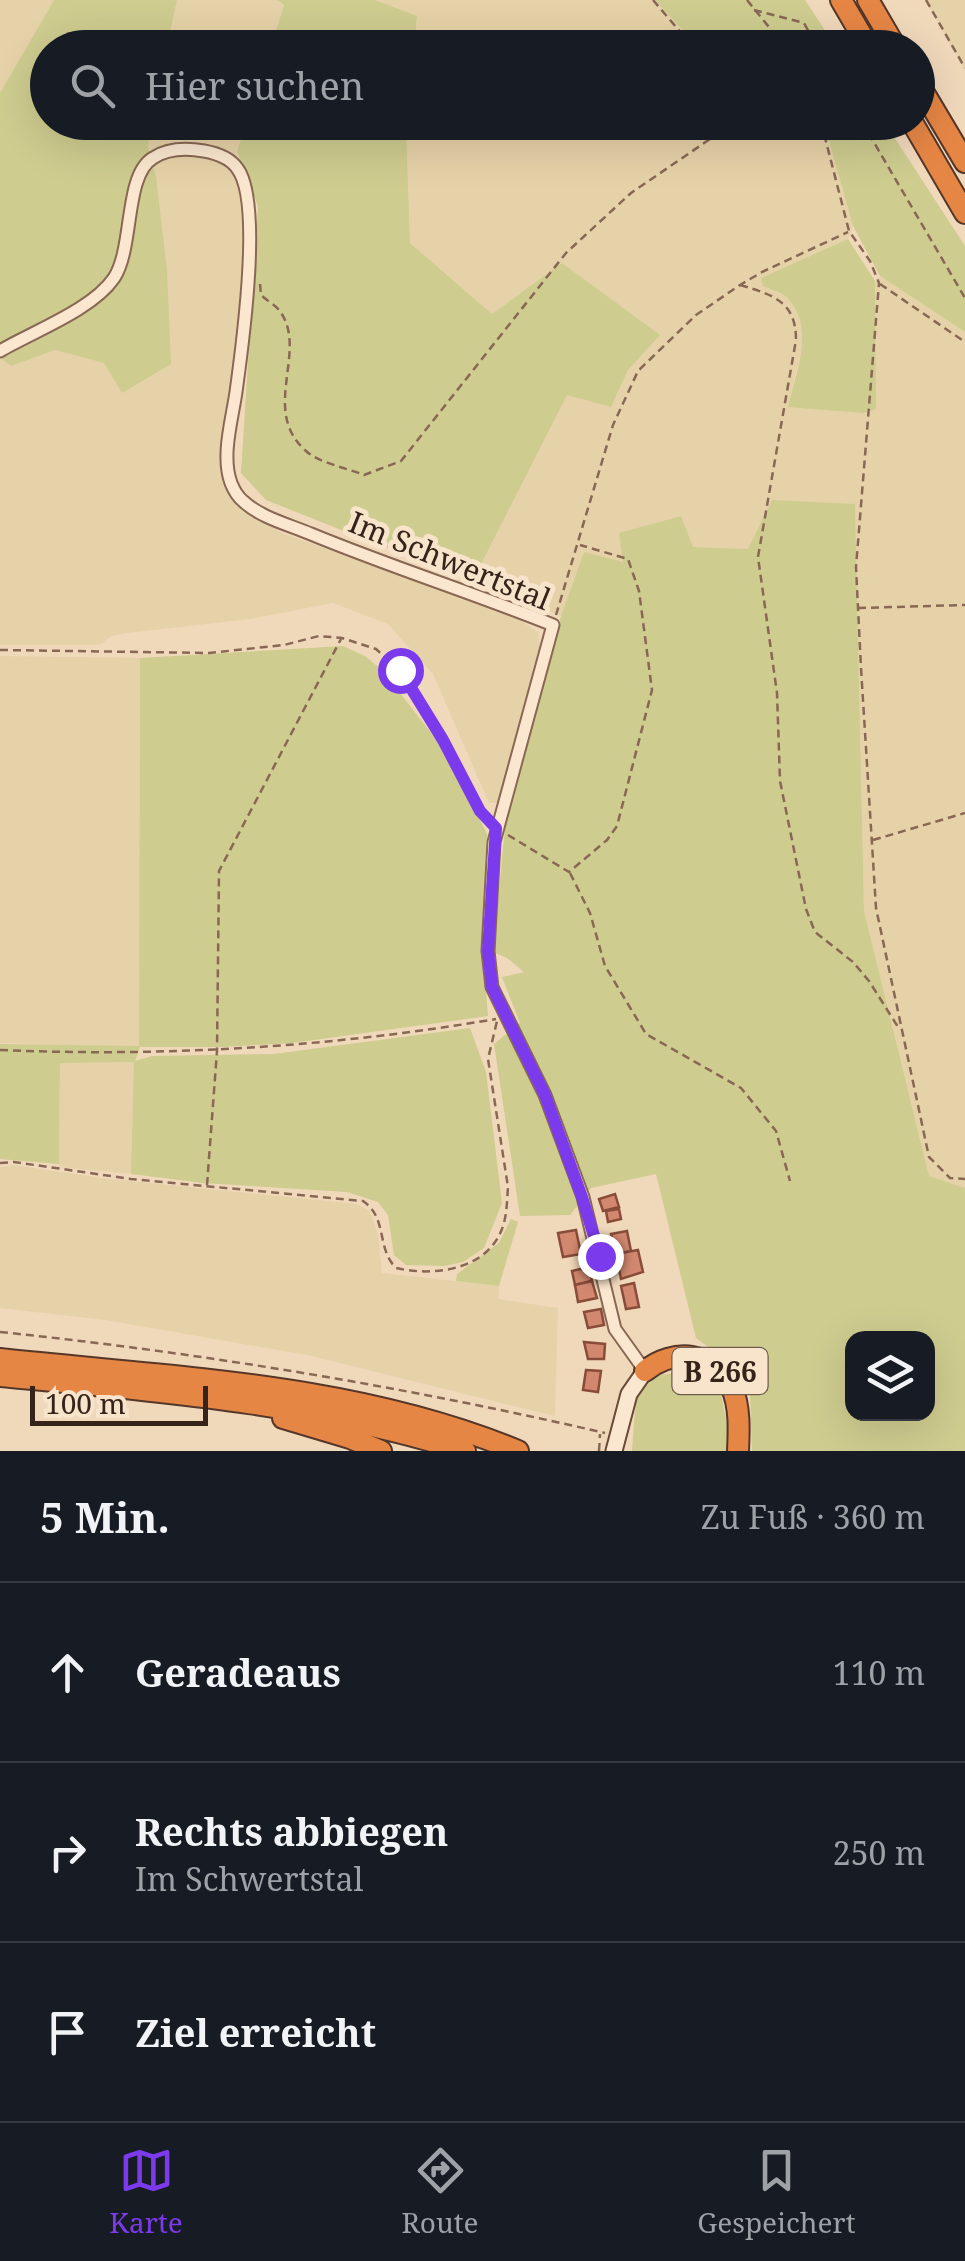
<!DOCTYPE html>
<html lang="de">
<head>
<meta charset="utf-8">
<style>
	:root { --surface:#171b24; --page:#242831; --text:#f1f3f6; --muted:#9ea1a6; --line:#363941; --accent:#7c3aed }
	body { margin:0; font-family:"Noto Serif",serif; background:var(--page); color:var(--text) }
	.controls { position:absolute; right:30px; bottom:30px; display:grid; overflow:hidden; border-radius:20px; box-shadow:0 10px 40px #0002 }
	.controls button { width:90px; height:90px; display:grid; place-items:center; padding:0; border:0; border-bottom:2px solid var(--line); background:var(--surface); color:var(--text); font:50px sans-serif }
	.scale { position:absolute; left:30px; bottom:25px; width:178px; box-sizing:border-box; padding-left:10px; border:5px solid #36231a; border-top:0; font-size:28px; line-height:35px; white-space:nowrap; color:#36231a; -webkit-text-stroke:8px #f7e4cb; paint-order:stroke }
	.stop { position:absolute; width:30px; height:30px; margin:-22px; border:8px solid #7c3aed; border-radius:50%; background:#fff }
	.stop.end { background:#7c3aed; border-color:#fff; box-shadow:0 2px 10px #0008 }
	.list { margin:0; padding:0; list-style:none }
	h2 { display:flex; justify-content:space-between; align-items:center; height:130px; margin:0; padding:0 40px; font-size:42px }
	h2 small { font-size:32px; font-weight:400; color:var(--muted) }
	.list li { display:grid; grid-template-columns:65px 1fr auto; gap:30px; align-items:center; box-sizing:border-box; height:180px; padding:0 40px; border-top:2px solid var(--line) }
	.list b { display:block; font-size:38px; white-space:nowrap }
	.list p { margin:0; font-size:32px; white-space:nowrap; color:var(--muted) }
	.list em { font-size:32px; font-style:normal; color:var(--muted) }
	.icon { flex:none; width:55px; height:55px; fill:none; stroke:currentColor; stroke-width:2; stroke-linecap:round; stroke-linejoin:round }
	.map { position:relative; flex:none; width:965px; height:1451px; overflow:hidden }
	.search { position:absolute; background:var(--surface); box-shadow:0 10px 40px #0002; left:30px; right:30px; top:30px; height:110px; display:flex; align-items:center; gap:25px; box-sizing:border-box; padding:0 35px; border-radius:55px; color:var(--muted); font-size:38px }
	.sheet { height:670px; background:var(--surface) }
	nav { display:flex; justify-content:space-around; align-items:center; box-sizing:border-box; height:140px; border-top:2px solid var(--line); background:var(--surface); font-size:28px; color:var(--muted) }
	nav a { display:grid; justify-items:center; gap:5px }
	nav .on { color:var(--accent) }
	.map>svg:first-child { display:block }
	.farmland { fill:#e6d2a8 }
	.green { fill:#cecc8f; fill-rule:evenodd }
	.building { fill:#d1886f; stroke:#884c39; stroke-width:2.5 }
	.lines { fill:none; stroke-linecap:round; stroke-linejoin:round }
	.street-casing { stroke:#886854; stroke-width:15 }
	.secondary-casing { stroke:#694938; stroke-width:19 }
	.highway-casing { stroke:#553729; stroke-width:24 }
	.path { stroke:#886854; stroke-width:2.5; stroke-dasharray:8 5; stroke-linecap:butt }
	.street { stroke:#fbe7cf; stroke-width:11 }
	.secondary { stroke:#fbe7cf; stroke-width:15 }
	.highway { stroke:#e68645; stroke-width:20 }
	.route { stroke:#7c3aed; stroke-width:12 }
	.labels { text-anchor:middle; dominant-baseline:central; stroke-width:10; stroke-linejoin:round; paint-order:stroke }
	.shield { fill:#f7e4cb; stroke:#705d4f; stroke-width:2.5 }
	.shield-label { font-size:28px; font-weight:bold; fill:#36231a }
	.street-label { font-size:30px; fill:#36231a; stroke:#f7e4cb }
</style>
</head>
<body>
<div class="map">
<svg width="965" height="1451" viewBox="0 0 965 1451">
	<rect width="100%" height="100%" fill="#f0d8bb"/>
	<g class="farmland">
		<polygon points="0,0 54,0 0,93"/>
		<polygon points="177,0 277,0 284,5 271,47 167,48"/>
		<polygon points="375,0 655,0 698,47 414,47 417,16"/>
		<polygon points="925,0 965,0 965,70"/>
		<polygon points="152,123 246,123 237,152 237,176 246,231 242,299 222,437 221,471 228,492 241,507 284,534 508,612 538,632 542,658 499,803 489,803 433,674 388,624 333,603 250,619 127,633 112,636 99,645 0,645 0,358 11,366 55,350 104,363 122,393 156,177 148,146"/>
		<polygon points="406,123 824,123 853,226 848,239 761,278 763,286 789,298 801,320 804,338 788,407 880,276 965,332 965,1188 929,1176 864,911 855,504 755,541 748,549 693,547 620,533 624,563 584,552 561,616 472,582 567,394 611,407 628,370 659,335 562,263 492,314 410,243"/>
		<polygon points="0,656 140,658 139,1047 0,1043"/>
		<polygon points="135,1062 131,1174 59,1167 60,1063"/>
		<polygon points="14,1165 101,1178 357,1204 370,1212 378,1234 382,1273 499,1286 498,1299 558,1308 555,1416 307,1355 105,1320 0,1308 0,1167"/>
	</g>
	<g class="green">
		<polygon points="54,0 177,0 167,47 48,48 48,122 152,123 148,146 156,177 167,270 171,364 122,393 104,363 55,350 11,366 0,358 0,93"/>
		<polygon points="277,0 375,0 417,16 414,47 271,47 284,5"/>
		<polygon points="655,0 805,0 836,47 698,47"/>
		<polygon points="246,123 406,123 410,243 492,314 562,263 660,335 628,370 611,407 567,395 472,582 266,500 241,473 258,206 237,152"/>
		<polygon points="824,123 885,123 965,246 965,332 880,276 853,226"/>
		<path d="M 848,239 L 875,281 L 876,409 L 863,413 L 788,407 C 795,374 815,331 790,301 C 785,293 771,290 763,286 L 761,278 Z"/>
		<path d="M 772,500 L 855,504 L 864,911 L 929,1176 L 965,1188 L 965,1451 L 752,1451 L 750,1393 L 728,1362 L 696,1338 L 656,1174 L 591,1188 L 570,1215 L 520,1216 L 494,1044 L 520,1023 L 502,977 L 524,972 L 507,958 L 493,952 L 505,828 L 561,616 L 584,552 L 623,562 L 619,533 L 681,516 L 693,547 L 748,549 ZM 852,1338 L 928,1338 L 928,1414 L 852,1414 Z"/>
		<polygon points="343,646 365,656 382,670 446,752 487,834 482,941 488,1016 292,1043 224,1047 140,1047 135,1061 152,1056 274,1054 470,1028 486,1072 502,1203 484,1248 463,1262 444,1266 406,1265 394,1255 388,1215 378,1202 347,1192 203,1183 131,1174 134,1062 60,1063 59,1164 0,1159 0,1044 139,1046 140,658"/>
		<polygon points="511,1219 518,1222 499,1286 456,1281 457,1274 499,1243"/>
		<polygon points="686,1371 720,1389 730,1439 727,1451 632,1451 636,1397 655,1376"/>
	</g>
	<g class="building">
		<polygon points="615,1194 619,1207 603,1211 599,1199"/>
		<polygon points="619,1209 621,1219 608,1222 606,1211"/>
		<polygon points="576,1230 581,1254 563,1257 558,1233"/>
		<polygon points="627,1231 631,1251 616,1254 611,1234"/>
		<polygon points="638,1250 643,1272 621,1279 616,1254"/>
		<polygon points="589,1267 592,1281 575,1285 572,1271"/>
		<polygon points="592,1281 597,1298 578,1302 575,1285"/>
		<polygon points="634,1283 639,1307 626,1309 621,1286"/>
		<polygon points="601,1309 604,1325 588,1328 584,1312"/>
		<polygon points="584,1342 605,1344 604,1359 588,1359"/>
		<polygon points="586,1370 601,1371 598,1392 583,1390"/>
	</g>
	<g class="lines">
		<g class="street-casing">
			<path id="street" d="M 0,351 C 34,331 92,310 114,278 C 134,248 124,175 153,158 C 168,148 186,148 204,151 C 215,153 230,158 237,168 C 263,201 242,348 236,392 C 232,420 221,456 231,483 C 233,488 238,497 243,501 C 261,518 290,525 311,534 C 391,567 473,593 553,625 L 494,842 L 488,951 L 492,987 L 545,1095 L 583,1197 L 615,1329 L 645,1371"/>
		</g>
		<g class="secondary-casing">
			<polyline id="secondary" points="614,1451 629,1394 645,1371"/>
		</g>
		<g class="highway-casing">
			<g id="highway">
				<polyline points="841,0 869,48"/>
				<polyline points="868,0 896,48"/>
				<polyline points="918,83 965,162"/>
				<polyline points="912,122 965,213"/>
				<path d="M 0,1359 C 175,1378 353,1383 518,1451"/>
				<path d="M 645,1371 C 673,1348 715,1351 732,1388 C 740,1407 739,1430 738,1451"/>
				<path d="M 0,1376 C 159,1391 312,1403 465,1451"/>
				<polyline points="283,1418 350,1438 381,1451"/>
			</g>
		</g>
		<g class="path">
			<polyline points="653,0 694,48"/>
			<polyline points="747,0 786,48"/>
			<polyline points="926,0 965,68"/>
			<polyline points="754,10 804,23 818,48"/>
			<polyline points="821,122 849,231 870,261 879,283 856,567 861,668 876,908 929,1157 950,1178 965,1179"/>
			<polyline points="862,122 965,298"/>
			<path d="M 260,284 L 261,295 C 266,300 275,305 279,310 C 310,350 259,410 306,451 C 319,463 347,468 364,475 L 401,461 L 566,253 L 631,193 L 735,122"/>
			<polyline points="880,284 965,342"/>
			<path d="M 740,285 C 774,295 796,302 796,340 L 758,557 L 777,693 L 780,781 L 806,909 L 815,932 L 853,962 L 869,981 L 898,1027"/>
			<polyline points="858,608 965,605"/>
			<polyline points="556,615 613,425 638,371 696,315 740,285 762,272 848,232"/>
			<polyline points="0,650 209,653 284,645 319,636 342,638 376,649 399,670 489,823"/>
			<polyline points="508,835 569,872 607,840 617,826 652,690 639,591 628,559 580,545"/>
			<polyline points="873,840 965,813"/>
			<polyline points="570,873 590,913 605,966 646,1034 741,1088 776,1131 790,1181"/>
			<path d="M 0,1050 C 166,1057 332,1047 496,1019"/>
			<path d="M 0,1163 L 14,1162 L 131,1179 L 363,1201 C 388,1218 376,1248 396,1268 C 434,1277 489,1270 503,1226 C 507,1214 507,1200 508,1187 L 488,1059 L 497,1021"/>
			<polyline points="207,1185 217,1051 219,871 341,639"/>
			<path d="M 0,1332 C 203,1353 406,1387 605,1433"/>
			<polyline points="599,1451 600,1434"/>
		</g>
		<use href="#street" class="street"/>
		<use href="#secondary" class="secondary"/>
		<use href="#highway" class="highway"/>
	</g>
	<g class="lines">
		<polyline class="route" points="400,670 443,740 480,811 496,828 488,951 492,987 545,1095 582,1197 600,1256"/>
	</g>
	<g class="labels">
		<rect class="shield" x="672.5" y="1348" width="95" height="46" rx="8"/>
		<g class="shield-label">
			<text x="720" y="1371">B 266</text>
		</g>
		<g class="street-label">
			<text transform="translate(450 560) rotate(22)">Im Schwertstal</text>
		</g>
	</g>
</svg>
<div class="controls">
<button><svg class="icon" aria-label="layers" viewBox="0 0 24 24"><path d="M12 4l9 5-9 5-9-5zM3 14l9 5 9-5"/></svg></button>
</div>
<div class="scale">100 m</div>
<div class="stop" style="left:400px;top:670px"></div>
<div class="stop end" style="left:600px;top:1256px"></div>
<div class="search"><svg class="icon" aria-label="search" viewBox="0 0 24 24"><circle cx="10" cy="10" r="6"/><path d="M15 15l6 6"/></svg>Hier suchen</div>
</div>
<section class="sheet">
<h2>5 Min.<small>Zu Fuß · 360 m</small></h2>
<ul class="list">
<li><svg class="icon" aria-label="ahead" viewBox="0 0 24 24"><path d="M12 20V5M6 11l6-6 6 6"/></svg><div><b>Geradeaus</b></div><em>110 m</em></li>
<li><svg class="icon" aria-label="right" viewBox="0 0 24 24"><path d="M7 20v-9h11M14 6l5 5-5 5"/></svg><div><b>Rechts abbiegen</b><p>Im Schwertstal</p></div><em>250 m</em></li>
<li><svg class="icon" aria-label="arrive" viewBox="0 0 24 24"><path d="M6 21V4h12l-3 4 3 4H6"/></svg><div><b>Ziel erreicht</b></div></li>
</ul>
</section>
<nav>
<a class="on"><svg class="icon" aria-label="map" viewBox="0 0 24 24"><path d="M3 6l6-2 6 2 6-2v14l-6 2-6-2-6 2zM9 4v14M15 6v14"/></svg>Karte</a>
<a><svg class="icon" aria-label="directions" viewBox="0 0 24 24"><path d="M12 3l9 9-9 9-9-9zM9 14v-3h6M13 9l2 2-2 2"/></svg>Route</a>
<a><svg class="icon" aria-label="saved" viewBox="0 0 24 24"><path d="M7 4h10v16l-5-4-5 4z"/></svg>Gespeichert</a>
</nav>
</body>
</html>
